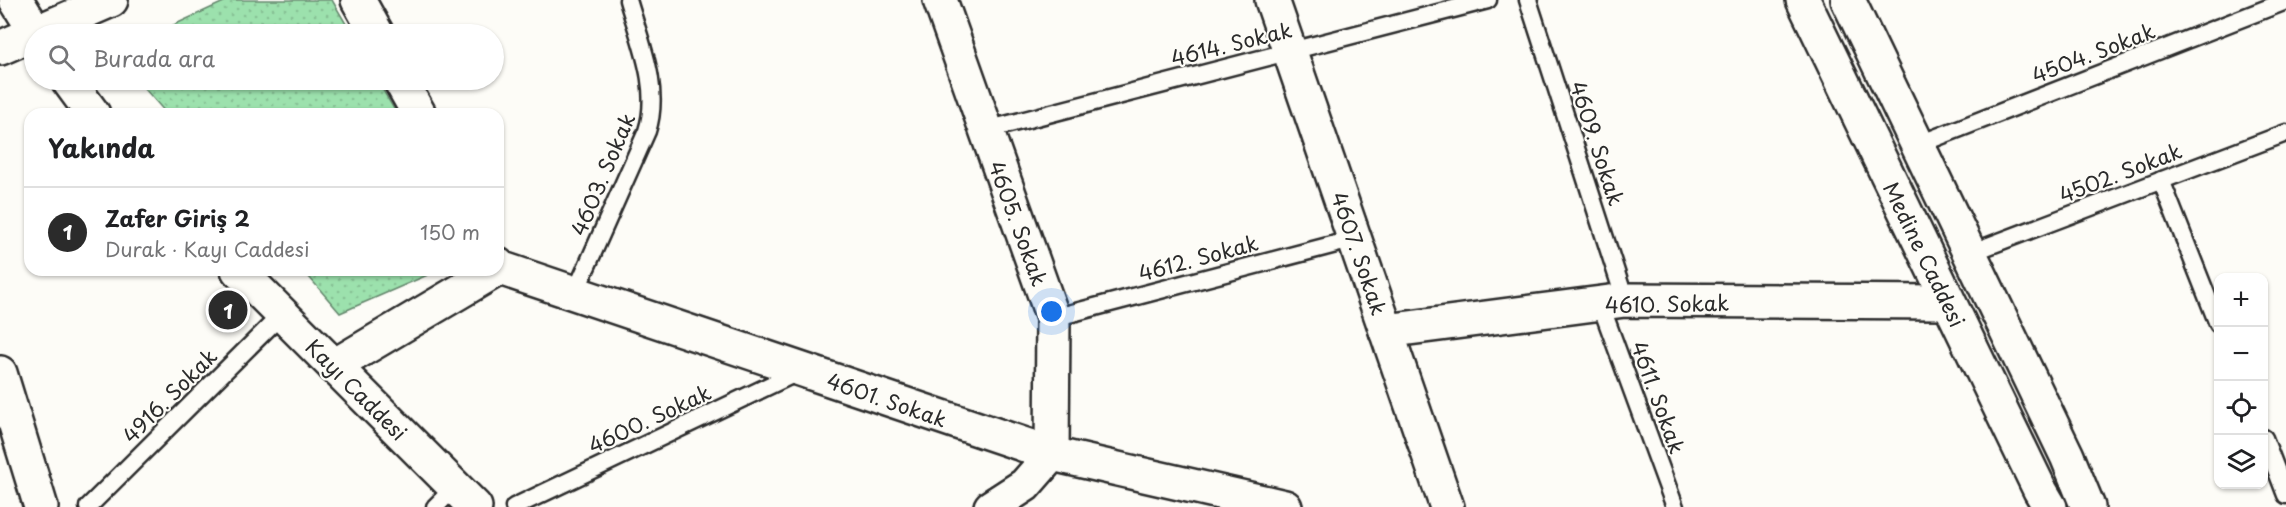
<!DOCTYPE html>
<html lang="tr">
<head>
<meta charset="utf-8">
<style>
	:root { --surface:#fff; --page:#f6f6f6; --text:#202124; --muted:#757577; --line:#e0e0e0; --accent:#2b2b2b }
	body { margin:0; font-family:"Playpen Sans",sans-serif; background:var(--page); color:var(--text) }
	.controls { position:absolute; right:18px; bottom:18px; display:grid; overflow:hidden; border-radius:12px; box-shadow:0 2px 4px #0004 }
	.controls button { width:54px; height:54px; display:grid; place-items:center; padding:0; border:0; border-bottom:2px solid var(--line); background:var(--surface); color:var(--text); font:30px sans-serif }
	.you { position:absolute; left:1052px; top:312px; width:21px; height:21px; margin:-15px; border:4px solid #fff; border-radius:50%; background:#1a73e8; box-shadow:0 0 0 9px #1a73e833 }
	.badge { display:grid; place-items:center; width:39px; height:39px; border-radius:50%; background:var(--accent); color:#fff; font-size:20px; font-weight:700 }
	.pin { position:absolute; translate:-50% -50%; border:3px solid #fff; box-shadow:0 2px 6px #0006 }
	.list { margin:0; padding:0; list-style:none }
	h2 { display:flex; justify-content:space-between; align-items:center; height:78px; margin:0; padding:0 24px; font-size:26px }
	h2 small { font-size:20px; font-weight:400; color:var(--muted) }
	.list li { display:grid; grid-template-columns:39px 1fr auto; gap:18px; align-items:center; box-sizing:border-box; height:90px; padding:0 24px; border-top:2px solid var(--line) }
	.list b { display:block; font-size:22px; white-space:nowrap }
	.list p { margin:0; font-size:20px; white-space:nowrap; color:var(--muted) }
	.list em { font-size:20px; font-style:normal; color:var(--muted) }
	.icon { flex:none; width:33px; height:33px; fill:none; stroke:currentColor; stroke-width:2; stroke-linecap:round; stroke-linejoin:round }
	.map { position:relative; flex:none; width:2286px; height:507px; overflow:hidden }
	.search { position:absolute; background:var(--surface); box-shadow:0 2px 4px #0004; left:24px; top:24px; width:480px; height:66px; display:flex; align-items:center; gap:15px; box-sizing:border-box; padding:0 21px; border-radius:33px; color:var(--muted); font-size:22px }
	.panel { position:absolute; background:var(--surface); box-shadow:0 2px 4px #0004; left:24px; top:108px; width:480px; height:168px; border-radius:18px }
	.map>svg:first-child { display:block }
	.park { fill:url(#park-dots); stroke:#64866c; stroke-width:1.5 }
	.lines { fill:none; stroke-linecap:round; stroke-linejoin:round }
	.lane-casing { stroke:#2b2b2b; stroke-width:21 }
	.street-casing { stroke:#2b2b2b; stroke-width:38 }
	.secondary-casing { stroke:#2b2b2b; stroke-width:38 }
	.lane { stroke:#fdfcf7; stroke-width:16 }
	.street { stroke:#fdfcf7; stroke-width:33 }
	.secondary { stroke:#fdfcf7; stroke-width:33 }
	.labels { text-anchor:middle; dominant-baseline:central; stroke-width:4.5; stroke-linejoin:round; paint-order:stroke }
	.street-label { font-size:21px; fill:#2b2b2b; stroke:#fdfcf7 }
</style>
</head>
<body>
<div class="map">
<svg width="2286" height="507" viewBox="0 0 2286 507">
	<defs>
		<pattern id="park-dots" width="8" height="8" patternUnits="userSpaceOnUse" patternTransform="scale(1.5)"><rect width="8" height="8" fill="#9ce1ad"/><path d="M2 2h.1M6 6h.1" fill="none" stroke="#87c195" stroke-width="1.8" stroke-linecap="round"/></pattern>
	</defs>
	<rect width="100%" height="100%" fill="#fdfcf7"/>
	<filter id="ink" filterUnits="userSpaceOnUse"><feTurbulence type="fractalNoise" baseFrequency=".0167" numOctaves="2"/><feDisplacementMap in="SourceGraphic" scale="12" xChannelSelector="R" yChannelSelector="G"/><feConvolveMatrix kernelMatrix="1 2 1 2 8 2 1 2 1" color-interpolation-filters="sRGB"/></filter>
	<g filter="url(#ink)">
		<g class="park">
			<polygon points="228,0 332,0 352,34 154,34"/>
			<polygon points="137,80 377,80 397,114 167,114"/>
			<polygon points="303,270 439,270 340,313"/>
		</g>
		<g class="lines">
			<g class="lane-casing">
				<g id="lane">
					<polyline points="1528,0 1625,300"/>
					<polyline points="986,130 1488,0"/>
					<polyline points="1917,145 2286,1"/>
					<polyline points="2161,180 2218,324"/>
					<polyline points="1970,253 2286,133"/>
					<path d="M 575,293 L 647,131 C 661,88 640,42 628,0"/>
					<polyline points="1600,303 1675,507"/>
					<polyline points="1053,318 1355,239"/>
					<polyline points="2264,438 2286,495"/>
					<polyline points="88,507 282,314"/>
					<polyline points="435,507 455,487"/>
					<polyline points="514,507 800,371"/>
				</g>
			</g>
			<g class="street-casing">
				<g id="street">
					<polyline points="358,0 377,34"/>
					<polyline points="940,0 1053,318 1052,454 1025,485 991,507"/>
					<polyline points="1272,0 1447,507"/>
					<polyline points="0,48 111,0"/>
					<polyline points="400,80 419,114"/>
					<polyline points="498,265 500,268 1052,454 1285,507"/>
					<polyline points="1386,331 1625,300 1948,302"/>
					<polyline points="334,366 496,270"/>
					<polyline points="0,373 41,507"/>
				</g>
			</g>
			<g class="secondary-casing">
				<g id="secondary">
					<polyline points="16,0 37,34"/>
					<polyline points="1803,0 2040,490 2050,507"/>
					<polyline points="1848,0 2067,456 2088,507"/>
					<polyline points="68,80 93,114"/>
					<polyline points="238,270 475,507"/>
				</g>
			</g>
			<use href="#lane" class="lane"/>
			<use href="#street" class="street"/>
			<use href="#secondary" class="secondary"/>
		</g>
	</g>
	<g class="labels">
		<g class="street-label">
			<text transform="translate(1231 43) rotate(-14)">4614. Sokak</text>
			<text transform="translate(2093 52) rotate(-21)">4504. Sokak</text>
			<text transform="translate(1598 143) rotate(72)">4609. Sokak</text>
			<text transform="translate(2120 172) rotate(-21)">4502. Sokak</text>
			<text transform="translate(602 174) rotate(-67)">4603. Sokak</text>
			<text transform="translate(1019 223) rotate(70)">4605. Sokak</text>
			<text transform="translate(1360 253) rotate(71)">4607. Sokak</text>
			<text transform="translate(1925 254) rotate(64)">Medine Caddesi</text>
			<text transform="translate(1198 257) rotate(-15)">4612. Sokak</text>
			<text transform="translate(1667 303) rotate(-1)">4610. Sokak</text>
			<text transform="translate(357 389) rotate(45)">Kayı Caddesi</text>
			<text transform="translate(169 395) rotate(-45)">4916. Sokak</text>
			<text transform="translate(1659 397) rotate(70)">4611. Sokak</text>
			<text transform="translate(887 399) rotate(19)">4601. Sokak</text>
			<text transform="translate(649 418) rotate(-25)">4600. Sokak</text>
		</g>
	</g>
</svg>
<div class="controls">
<button>+</button>
<button>−</button>
<button><svg class="icon" aria-label="locate" viewBox="0 0 24 24"><circle cx="12" cy="12" r="6"/><path d="M12 2v4M12 18v4M2 12h4M18 12h4"/></svg></button>
<button><svg class="icon" aria-label="layers" viewBox="0 0 24 24"><path d="M12 4l9 5-9 5-9-5zM3 14l9 5 9-5"/></svg></button>
</div>
<div class="you"></div>
<div class="pin badge" style="left:228px;top:310px">1</div>
<div class="search"><svg class="icon" aria-label="search" viewBox="0 0 24 24"><circle cx="10" cy="10" r="6"/><path d="M15 15l6 6"/></svg>Burada ara</div>
<section class="panel">
<h2>Yakında<small></small></h2>
<ul class="list">
<li><span class="badge">1</span><div><b>Zafer Giriş 2</b><p>Durak · Kayı Caddesi</p></div><em>150 m</em></li>
</ul>
</section>
</div>
</body>
</html>
